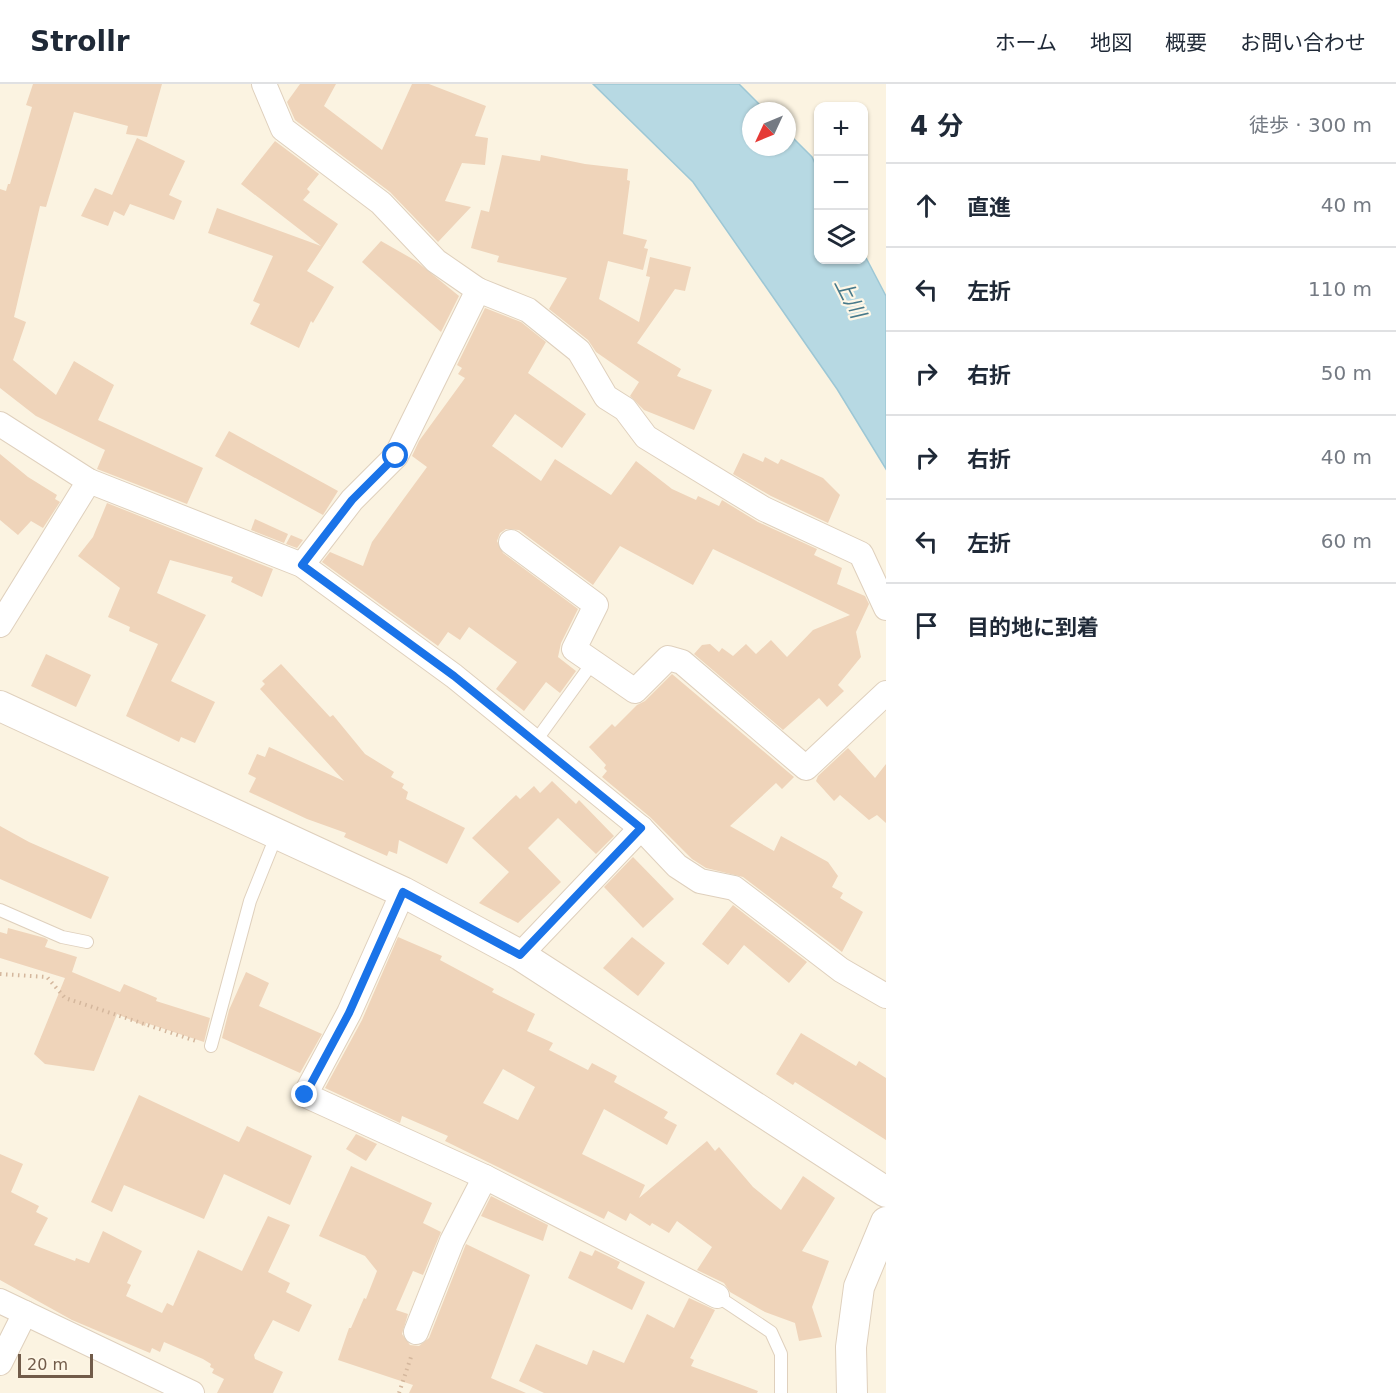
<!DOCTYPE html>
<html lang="ja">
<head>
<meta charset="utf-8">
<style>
	:root { --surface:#fff; --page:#f6f6f7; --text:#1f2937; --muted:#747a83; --line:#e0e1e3 }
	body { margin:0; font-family:"DejaVu Sans","Noto Sans JP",sans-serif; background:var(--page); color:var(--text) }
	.controls { position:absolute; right:18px; top:18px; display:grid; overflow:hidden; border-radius:12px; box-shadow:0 2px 4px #0004 }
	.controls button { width:54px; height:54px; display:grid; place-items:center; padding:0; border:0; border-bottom:2px solid var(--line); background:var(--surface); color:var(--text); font:30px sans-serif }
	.compass { position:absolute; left:742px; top:18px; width:54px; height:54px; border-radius:50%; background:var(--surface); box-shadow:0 2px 4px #0004; rotate:226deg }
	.scale { position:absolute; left:18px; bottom:15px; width:75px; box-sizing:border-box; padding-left:6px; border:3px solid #715b49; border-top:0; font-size:16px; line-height:21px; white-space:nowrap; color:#715b49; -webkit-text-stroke:4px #fef7e7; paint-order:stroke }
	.stop { position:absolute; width:18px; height:18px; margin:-14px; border:4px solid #1a73e8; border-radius:50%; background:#fff }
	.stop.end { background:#1a73e8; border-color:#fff; box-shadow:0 2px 6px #0008 }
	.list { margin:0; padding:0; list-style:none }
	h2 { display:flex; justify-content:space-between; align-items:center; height:78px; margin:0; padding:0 24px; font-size:26px }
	h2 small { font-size:20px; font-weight:400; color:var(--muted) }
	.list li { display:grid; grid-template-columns:39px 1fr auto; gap:18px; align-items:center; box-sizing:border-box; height:84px; padding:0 24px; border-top:2px solid var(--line) }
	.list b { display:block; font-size:22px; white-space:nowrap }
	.list em { font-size:20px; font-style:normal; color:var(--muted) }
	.icon { flex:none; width:33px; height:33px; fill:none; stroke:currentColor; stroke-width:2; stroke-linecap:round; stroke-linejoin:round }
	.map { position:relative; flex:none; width:886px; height:1309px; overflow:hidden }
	header { display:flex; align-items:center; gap:36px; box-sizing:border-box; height:84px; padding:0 30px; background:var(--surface); border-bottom:2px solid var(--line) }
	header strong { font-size:28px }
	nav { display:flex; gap:33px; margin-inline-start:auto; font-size:21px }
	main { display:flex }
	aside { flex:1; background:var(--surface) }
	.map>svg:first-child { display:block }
	.water { fill:#b7d9e3; stroke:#9dc7d5; stroke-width:1.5 }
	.building { fill:#efd4ba; fill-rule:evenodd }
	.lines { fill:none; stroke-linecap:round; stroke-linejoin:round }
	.service-casing { stroke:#dfd0bd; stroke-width:14 }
	.minor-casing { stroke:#dfd0bd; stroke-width:26 }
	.tertiary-casing { stroke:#dfd0bd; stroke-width:32 }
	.path { stroke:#d4b79d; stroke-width:4; stroke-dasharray:1.5 4.5; stroke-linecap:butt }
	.service { stroke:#fff; stroke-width:12 }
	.minor { stroke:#fff; stroke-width:24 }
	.tertiary { stroke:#fff; stroke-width:30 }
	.route { stroke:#1a73e8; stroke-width:8 }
	.labels { text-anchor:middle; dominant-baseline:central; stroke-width:4.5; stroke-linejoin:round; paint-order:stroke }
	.water-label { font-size:21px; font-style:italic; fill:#47798a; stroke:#fef7e7 }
</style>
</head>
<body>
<header>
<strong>Strollr</strong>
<nav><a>ホーム</a><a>地図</a><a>概要</a><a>お問い合わせ</a></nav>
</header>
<main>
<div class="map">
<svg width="886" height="1309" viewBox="0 0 886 1309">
	<rect width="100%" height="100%" fill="#fbf3e1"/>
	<polygon class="water" points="593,0 739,0 766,27 751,27 751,63 787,63 787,48 812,73 818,86 818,176 864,176 864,170 886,212 886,385 837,305 693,98"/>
	<g class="building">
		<polygon points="33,0 162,0 147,53 126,50 128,42 74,28 46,123 40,122 14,233 26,238 13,276 56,311 74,277 114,301 98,336 203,384 187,420 97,385 105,366 36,332 0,304 0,105 6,107 8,100 10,100 32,23 26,21"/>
		<polygon points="300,0 336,0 324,22 382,66 412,0 429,0 486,22 475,52 488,54 485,81 462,79 445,117 471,123 438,158 390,108 295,36 287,18"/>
		<polygon points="137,54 185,77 169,111 182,117 174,136 130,120 124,132 114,127 108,142 81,132 95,104 112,111"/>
		<polygon points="275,57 319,90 307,105 310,108 303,116 338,140 307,187 334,203 313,239 311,237 299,264 250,240 260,220 253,217 273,172 208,149 217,124 321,162 241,100"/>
		<polygon points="502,71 540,77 541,71 585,80 628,85 627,96 630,97 623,150 647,156 644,164 648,165 643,186 608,177 599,215 639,238 650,193 646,192 650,173 691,183 685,207 675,205 637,259 681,285 677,292 712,306 694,346 644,326 630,312 639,298 596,268 588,256 549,225 567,194 497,178 499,172 471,164 481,126 489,128"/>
		<polygon points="381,157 416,177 459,212 441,248 362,178"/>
		<polygon points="485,224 521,238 546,258 528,289 586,330 562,364 515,330 492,362 541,397 555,375 611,411 636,377 672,405 696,416 698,412 719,422 722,416 758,438 817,465 814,471 842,484 837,500 865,512 869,520 856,548 861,573 838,601 844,607 827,623 819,614 783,646 694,570 702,561 710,560 719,568 722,564 733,572 746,560 756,570 771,556 787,573 813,546 850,531 713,465 693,501 620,462 593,501 519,446 506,445 500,449 497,457 503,469 578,525 561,559 558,573 576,587 560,609 546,598 524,627 496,605 517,578 469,543 460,556 448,548 438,562 322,478 330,468 363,482 372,458 427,383 412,372 419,357 465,294 458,290 462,284 457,281"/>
		<polygon points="229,347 338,407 323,431 215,372"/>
		<polygon points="743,369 763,378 765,373 778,380 781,375 823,394 840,411 828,439 771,412 733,390"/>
		<polygon points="0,370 28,393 57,411 55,415 60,418 43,444 31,437 18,451 0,436"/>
		<polygon points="107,419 273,485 262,513 231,498 233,493 170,476 157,509 206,531 171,597 215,618 195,659 181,653 179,658 126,632 158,560 129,547 130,543 108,533 120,504 78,472 93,453"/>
		<polygon points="255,435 288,450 284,459 251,446"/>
		<polygon points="291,451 303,456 297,464 286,460"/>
		<polygon points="46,570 91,591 76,623 31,602"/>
		<polygon points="281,580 330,633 333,631 365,670 394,688 391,693 404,700 402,704 408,708 406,715 465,744 447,780 399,756 397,770 389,767 387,772 344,753 346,749 307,735 249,708 256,694 248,690 257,670 265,673 269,663 344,697 260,605 265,600 262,597"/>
		<polygon points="672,590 794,693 782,705 776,699 730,742 774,767 781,752 828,778 838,792 832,803 843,809 840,814 863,828 842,868 743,793 706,784 692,775 650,733 602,693 607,687 604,684 606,681 589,663 612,640 615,643 637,621 645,617"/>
		<polygon points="848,664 875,694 886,680 886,739 877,731 869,736 840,711 834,717 816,697 818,692"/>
		<polygon points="552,697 576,720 579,716 614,752 596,770 558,734 528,764 561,798 518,839 479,819 509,788 472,754 516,711 520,715 534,702 540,709"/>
		<polygon points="0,742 29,758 109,793 91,835 0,795"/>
		<polygon points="633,773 674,815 643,844 604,803"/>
		<polygon points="733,821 807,878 789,899 744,861 728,881 702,860"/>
		<polygon points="8,844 45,854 48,856 45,863 77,873 72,888 120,908 124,900 157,914 156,917 210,934 204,958 146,939 145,942 117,930 94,987 45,980 34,970 65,894 0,874 0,848 7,850"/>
		<path d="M 398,853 L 442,872 L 440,876 L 494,905 L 492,908 L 535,930 L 527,947 L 553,959 L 549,966 L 588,986 L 592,979 L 617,992 L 614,998 L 668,1028 L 664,1034 L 677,1041 L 667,1061 L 604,1025 L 582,1070 L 645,1101 L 639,1114 L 707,1057 L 715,1067 L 719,1063 L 753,1103 L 781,1126 L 803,1092 L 835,1114 L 802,1167 L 829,1177 L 812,1223 L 822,1253 L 799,1257 L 795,1239 L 765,1228 L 730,1208 L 724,1199 L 697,1186 L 712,1163 L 677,1137 L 669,1149 L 652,1139 L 650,1142 L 630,1129 L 626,1137 L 608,1127 L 604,1135 L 445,1057 L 448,1052 L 402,1032 L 400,1039 L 325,1004 L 362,936 ZM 503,985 L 535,1003 L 518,1036 L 483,1019 Z"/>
		<polygon points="632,853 665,879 638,912 603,884"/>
		<polygon points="246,888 269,899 259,922 322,950 300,989 222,954 229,926"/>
		<polygon points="801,949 856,982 859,977 886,994 886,1056 795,998 793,1001 776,990"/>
		<polygon points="139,1011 239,1058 247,1042 312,1072 290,1121 224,1090 204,1135 124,1101 112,1128 91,1118"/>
		<polygon points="356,1050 377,1060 366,1077 346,1065"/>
		<polygon points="0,1070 23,1080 11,1108 39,1122 36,1128 48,1134 34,1161 75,1177 76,1174 89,1179 103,1147 142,1167 127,1199 131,1201 126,1212 162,1229 167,1219 173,1222 198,1166 242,1187 268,1132 290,1141 268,1188 290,1199 286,1208 312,1221 299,1248 273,1236 254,1271 255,1275 283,1288 273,1309 217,1309 224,1295 212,1289 214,1285 210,1283 211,1280 203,1275 164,1258 160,1268 152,1264 150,1269 72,1236 0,1196"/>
		<polygon points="351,1082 432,1119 423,1139 441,1148 423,1191 413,1187 396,1226 408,1230 402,1250 410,1261 419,1262 429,1254 466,1160 530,1191 491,1294 526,1309 409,1309 413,1301 338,1276 349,1244 351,1244 364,1214 366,1215 377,1187 365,1172 319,1152"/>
		<polygon points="491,1112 548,1141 543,1157 481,1132"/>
		<polygon points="595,1166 620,1178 617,1184 645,1198 632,1226 568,1194 580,1167 592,1172"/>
		<polygon points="689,1214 715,1226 690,1274 694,1276 691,1282 758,1307 757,1309 544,1309 519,1297 536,1260 587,1281 593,1266 624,1279 647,1230 674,1244"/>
	</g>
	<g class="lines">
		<g class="service-casing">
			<g id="service">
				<polyline points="535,658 593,578"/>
				<polyline points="0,826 62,853 87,858"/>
				<polyline points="211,962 250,817 277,750"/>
				<polyline points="717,1212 771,1248 781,1270 781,1309"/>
			</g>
		</g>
		<g class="minor-casing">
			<g id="minor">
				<polyline points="264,0 283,45 381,119 436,177 478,206 396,372 352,416 302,481"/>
				<polyline points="478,206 528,226 579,267 606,313 625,325 646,353 764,425 861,470 886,524"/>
				<polyline points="0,340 89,397 302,481 454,592 641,744 677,782 700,797 734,804 841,886 886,912"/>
				<polyline points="511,458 596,521 574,565 635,607 668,574 682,578 806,684 886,609"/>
				<polyline points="0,541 89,397"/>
				<polyline points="403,808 349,929 305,1011 485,1093 717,1212"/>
				<polyline points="520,871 641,744"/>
				<polyline points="0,1217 192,1309"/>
				<polyline points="416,1248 452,1157 485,1093"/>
				<polyline points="0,1279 25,1229"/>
			</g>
		</g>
		<g class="tertiary-casing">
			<g id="tertiary">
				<polyline points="0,622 403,808 520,871 886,1108"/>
				<polyline points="852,1309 851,1263 859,1203 886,1138"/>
			</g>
		</g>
		<g class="path">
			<polyline points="0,890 47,893 65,914 196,957"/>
			<polyline points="399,1309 412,1270"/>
		</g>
		<use href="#service" class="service"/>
		<use href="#minor" class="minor"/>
		<use href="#tertiary" class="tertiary"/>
	</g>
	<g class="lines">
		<polyline class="route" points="305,1011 349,929 403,808 520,871 641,744 454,592 302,481 352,416 396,372"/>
	</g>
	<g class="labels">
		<g class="water-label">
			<text transform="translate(850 214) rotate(63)">上川</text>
		</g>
	</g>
</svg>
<div class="controls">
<button>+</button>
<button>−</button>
<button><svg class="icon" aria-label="layers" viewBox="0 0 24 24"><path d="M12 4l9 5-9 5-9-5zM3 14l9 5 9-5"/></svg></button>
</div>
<svg class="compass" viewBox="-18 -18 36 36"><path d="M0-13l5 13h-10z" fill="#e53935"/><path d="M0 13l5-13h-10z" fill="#747a83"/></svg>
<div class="scale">20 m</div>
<div class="stop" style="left:396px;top:372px"></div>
<div class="stop end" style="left:305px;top:1011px"></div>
</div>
<aside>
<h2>4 分<small>徒歩 · 300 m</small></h2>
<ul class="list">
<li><svg class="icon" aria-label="ahead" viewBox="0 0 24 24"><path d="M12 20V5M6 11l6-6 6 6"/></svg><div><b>直進</b></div><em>40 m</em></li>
<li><svg class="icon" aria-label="left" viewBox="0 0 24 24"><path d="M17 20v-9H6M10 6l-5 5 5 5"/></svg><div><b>左折</b></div><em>110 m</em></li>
<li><svg class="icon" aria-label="right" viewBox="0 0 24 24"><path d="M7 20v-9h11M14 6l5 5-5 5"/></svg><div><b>右折</b></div><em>50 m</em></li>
<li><svg class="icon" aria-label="right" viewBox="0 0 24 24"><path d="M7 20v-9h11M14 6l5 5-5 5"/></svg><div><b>右折</b></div><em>40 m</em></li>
<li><svg class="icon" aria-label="left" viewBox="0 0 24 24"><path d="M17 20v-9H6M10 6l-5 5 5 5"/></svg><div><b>左折</b></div><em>60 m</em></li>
<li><svg class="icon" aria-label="arrive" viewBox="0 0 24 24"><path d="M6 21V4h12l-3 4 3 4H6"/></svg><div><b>目的地に到着</b></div></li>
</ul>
</aside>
</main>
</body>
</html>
